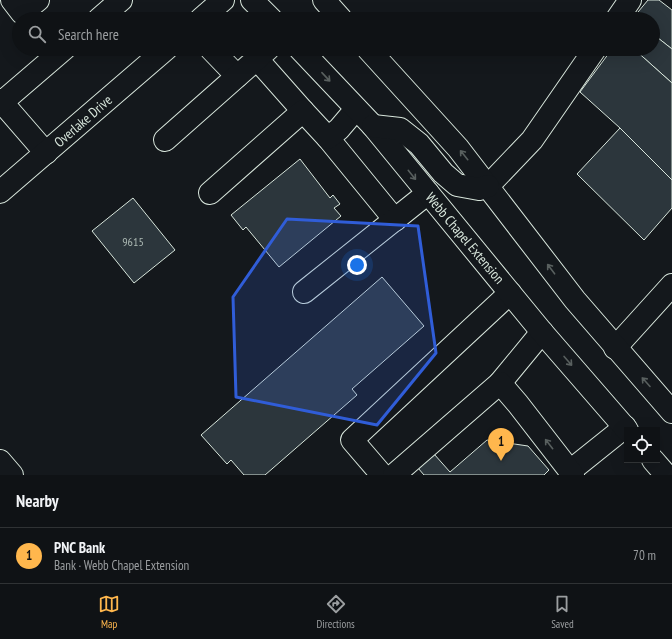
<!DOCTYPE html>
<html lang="en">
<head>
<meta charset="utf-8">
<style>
	:root { --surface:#0f1215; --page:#181b1e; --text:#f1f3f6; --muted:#9b9ea0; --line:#2f3234; --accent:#ffb74d }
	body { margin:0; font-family:"PT Sans Narrow",sans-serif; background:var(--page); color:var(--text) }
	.controls { position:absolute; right:12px; bottom:12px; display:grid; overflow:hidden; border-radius:0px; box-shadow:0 4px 16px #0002 }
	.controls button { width:36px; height:36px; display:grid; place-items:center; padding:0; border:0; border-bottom:1px solid var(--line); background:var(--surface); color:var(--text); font:20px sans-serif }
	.you { position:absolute; left:357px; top:265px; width:14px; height:14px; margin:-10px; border:3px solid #fff; border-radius:50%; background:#1a73e8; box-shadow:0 0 0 6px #1a73e833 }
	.badge { display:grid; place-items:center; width:26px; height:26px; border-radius:50%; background:var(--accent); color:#111; font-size:13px; font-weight:700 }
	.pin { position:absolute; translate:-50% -33px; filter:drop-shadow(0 1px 2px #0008) }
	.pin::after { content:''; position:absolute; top:21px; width:14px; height:12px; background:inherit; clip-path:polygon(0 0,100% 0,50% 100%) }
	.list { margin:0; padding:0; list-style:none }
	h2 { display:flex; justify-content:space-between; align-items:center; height:52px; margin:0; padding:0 16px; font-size:17px }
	h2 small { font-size:13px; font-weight:400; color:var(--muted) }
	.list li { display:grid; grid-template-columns:26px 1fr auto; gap:12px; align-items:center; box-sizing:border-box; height:56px; padding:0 16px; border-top:1px solid var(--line) }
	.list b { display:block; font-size:15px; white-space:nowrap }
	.list p { margin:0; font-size:13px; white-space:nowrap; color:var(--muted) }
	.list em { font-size:13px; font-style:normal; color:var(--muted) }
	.icon { flex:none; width:22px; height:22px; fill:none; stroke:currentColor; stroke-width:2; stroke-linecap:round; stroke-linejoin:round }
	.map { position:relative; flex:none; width:672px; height:475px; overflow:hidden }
	.search { position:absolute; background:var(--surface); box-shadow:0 4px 16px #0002; left:12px; right:12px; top:12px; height:44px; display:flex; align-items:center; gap:10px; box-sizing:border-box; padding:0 14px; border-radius:22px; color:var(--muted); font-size:15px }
	.sheet { height:108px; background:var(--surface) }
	nav { display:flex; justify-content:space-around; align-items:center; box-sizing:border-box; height:56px; border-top:1px solid var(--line); background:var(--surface); font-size:11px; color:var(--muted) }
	nav a { display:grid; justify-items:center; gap:2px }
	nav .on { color:var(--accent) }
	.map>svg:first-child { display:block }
	.building { fill:#2c363c; stroke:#d8e6dc }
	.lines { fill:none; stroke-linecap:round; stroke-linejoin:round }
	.minor-casing { stroke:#d8e6dc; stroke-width:24 }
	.major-casing { stroke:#d8e6dc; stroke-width:24 }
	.minor { stroke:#14181c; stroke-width:22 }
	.major { stroke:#14181c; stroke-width:22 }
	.oneway { stroke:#59605f }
	.marked { fill:#305dd8; fill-opacity:0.2; stroke:#305dd8; stroke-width:3; stroke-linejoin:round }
	.labels { text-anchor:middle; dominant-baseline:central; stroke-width:3; stroke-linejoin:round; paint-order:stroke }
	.number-label { font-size:12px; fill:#adbab4 }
	.street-label { font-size:14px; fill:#d8e6dc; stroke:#14181c }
</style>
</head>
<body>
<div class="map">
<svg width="672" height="475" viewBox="0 0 672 475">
	<rect width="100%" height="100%" fill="#14181c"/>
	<g class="building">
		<polygon points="648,0 659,0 672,10 672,49 653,34 653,19 633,18"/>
		<polygon points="653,34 672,49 672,83 634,49 653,49"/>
		<polygon points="612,49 634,49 672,83 672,180 620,128 580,92"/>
		<polygon points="620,128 672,180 672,208 644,240 577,174"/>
		<polygon points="300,159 330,198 333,195 340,204 334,208 341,216 279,267 246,227 243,230 231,215"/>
		<polygon points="133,198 175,250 134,283 92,231"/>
		<polygon points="382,277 424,326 352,389 357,395 265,475 244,475 231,460 227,464 201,435"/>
		<polygon points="487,440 528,446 549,470 544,475 424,475 418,468 434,454 450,472"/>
	</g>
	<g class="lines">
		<g class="minor-casing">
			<g id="minor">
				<polyline points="12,0 22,13 38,0"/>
				<polyline points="99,19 121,0"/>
				<polyline points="201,19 223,0"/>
				<polyline points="617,19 630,0"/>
				<polyline points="211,49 237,76"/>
				<polyline points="257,59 303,111"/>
				<polyline points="0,100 46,153"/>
				<polyline points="0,104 64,49"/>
				<polyline points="328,138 395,220"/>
				<polyline points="165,140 268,49"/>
				<polyline points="488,186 532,140 595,49"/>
				<polyline points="0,192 166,49"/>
				<polyline points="210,193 303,111 328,138 339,129 356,109"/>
				<polyline points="304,292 428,193"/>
				<polyline points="615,348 672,285"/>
				<polyline points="500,383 542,332"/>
				<polyline points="0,461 12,475"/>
				<polyline points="570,471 625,427"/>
				<polyline points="382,475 352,440 510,293"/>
				<polyline points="394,475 500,383 518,404 573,475"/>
			</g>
		</g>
		<g class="major-casing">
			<g id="major">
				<polyline points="252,0 271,19"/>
				<polyline points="324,0 341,19"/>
				<polyline points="300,49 373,126 542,332 627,430"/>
				<polyline points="368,49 458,148 575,300 672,412"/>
				<polyline points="373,126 400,129 419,144 443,173 457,185 479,189 488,186"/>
				<polyline points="653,460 666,475"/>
			</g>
		</g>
		<use href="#minor" class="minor"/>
		<use href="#major" class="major"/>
	</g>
	<defs><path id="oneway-shaft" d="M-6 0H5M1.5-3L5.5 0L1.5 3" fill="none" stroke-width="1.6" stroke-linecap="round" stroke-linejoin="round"/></defs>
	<g class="oneway">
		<use href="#oneway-shaft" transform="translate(326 77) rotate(47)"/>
		<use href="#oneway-shaft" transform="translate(464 155) rotate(-129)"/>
		<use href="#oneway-shaft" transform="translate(412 175) rotate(51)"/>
		<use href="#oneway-shaft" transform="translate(551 269) rotate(-127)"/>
		<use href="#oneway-shaft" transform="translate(568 361) rotate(49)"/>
		<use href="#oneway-shaft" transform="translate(646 382) rotate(-132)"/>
		<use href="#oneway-shaft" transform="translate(549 444) rotate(-128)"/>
	</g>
	<path class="marked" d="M 287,219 L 418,226 L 436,353 L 377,425 L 236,397 L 233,297 Z"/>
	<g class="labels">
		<g class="number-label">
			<text x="133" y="241">9615</text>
		</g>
		<g class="street-label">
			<text transform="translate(83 121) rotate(-41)">Overlake Drive</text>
			<text transform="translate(465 238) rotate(50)">Webb Chapel Extension</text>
		</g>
	</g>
</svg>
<div class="controls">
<button><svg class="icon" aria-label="locate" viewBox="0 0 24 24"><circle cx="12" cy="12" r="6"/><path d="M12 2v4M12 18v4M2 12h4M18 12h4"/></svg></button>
</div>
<div class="you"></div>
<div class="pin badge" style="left:501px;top:461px">1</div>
<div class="search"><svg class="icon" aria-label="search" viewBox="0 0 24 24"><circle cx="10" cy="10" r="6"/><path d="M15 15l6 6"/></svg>Search here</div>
</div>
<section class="sheet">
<h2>Nearby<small></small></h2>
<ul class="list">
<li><span class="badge">1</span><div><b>PNC Bank</b><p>Bank · Webb Chapel Extension</p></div><em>70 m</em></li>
</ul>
</section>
<nav>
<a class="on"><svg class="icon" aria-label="map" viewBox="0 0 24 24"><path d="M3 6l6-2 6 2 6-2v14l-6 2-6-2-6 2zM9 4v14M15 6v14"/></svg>Map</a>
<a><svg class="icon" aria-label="directions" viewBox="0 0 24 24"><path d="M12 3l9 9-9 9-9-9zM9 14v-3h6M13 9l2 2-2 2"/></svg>Directions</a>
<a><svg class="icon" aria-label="saved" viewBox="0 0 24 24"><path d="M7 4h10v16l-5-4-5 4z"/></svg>Saved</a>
</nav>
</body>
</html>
